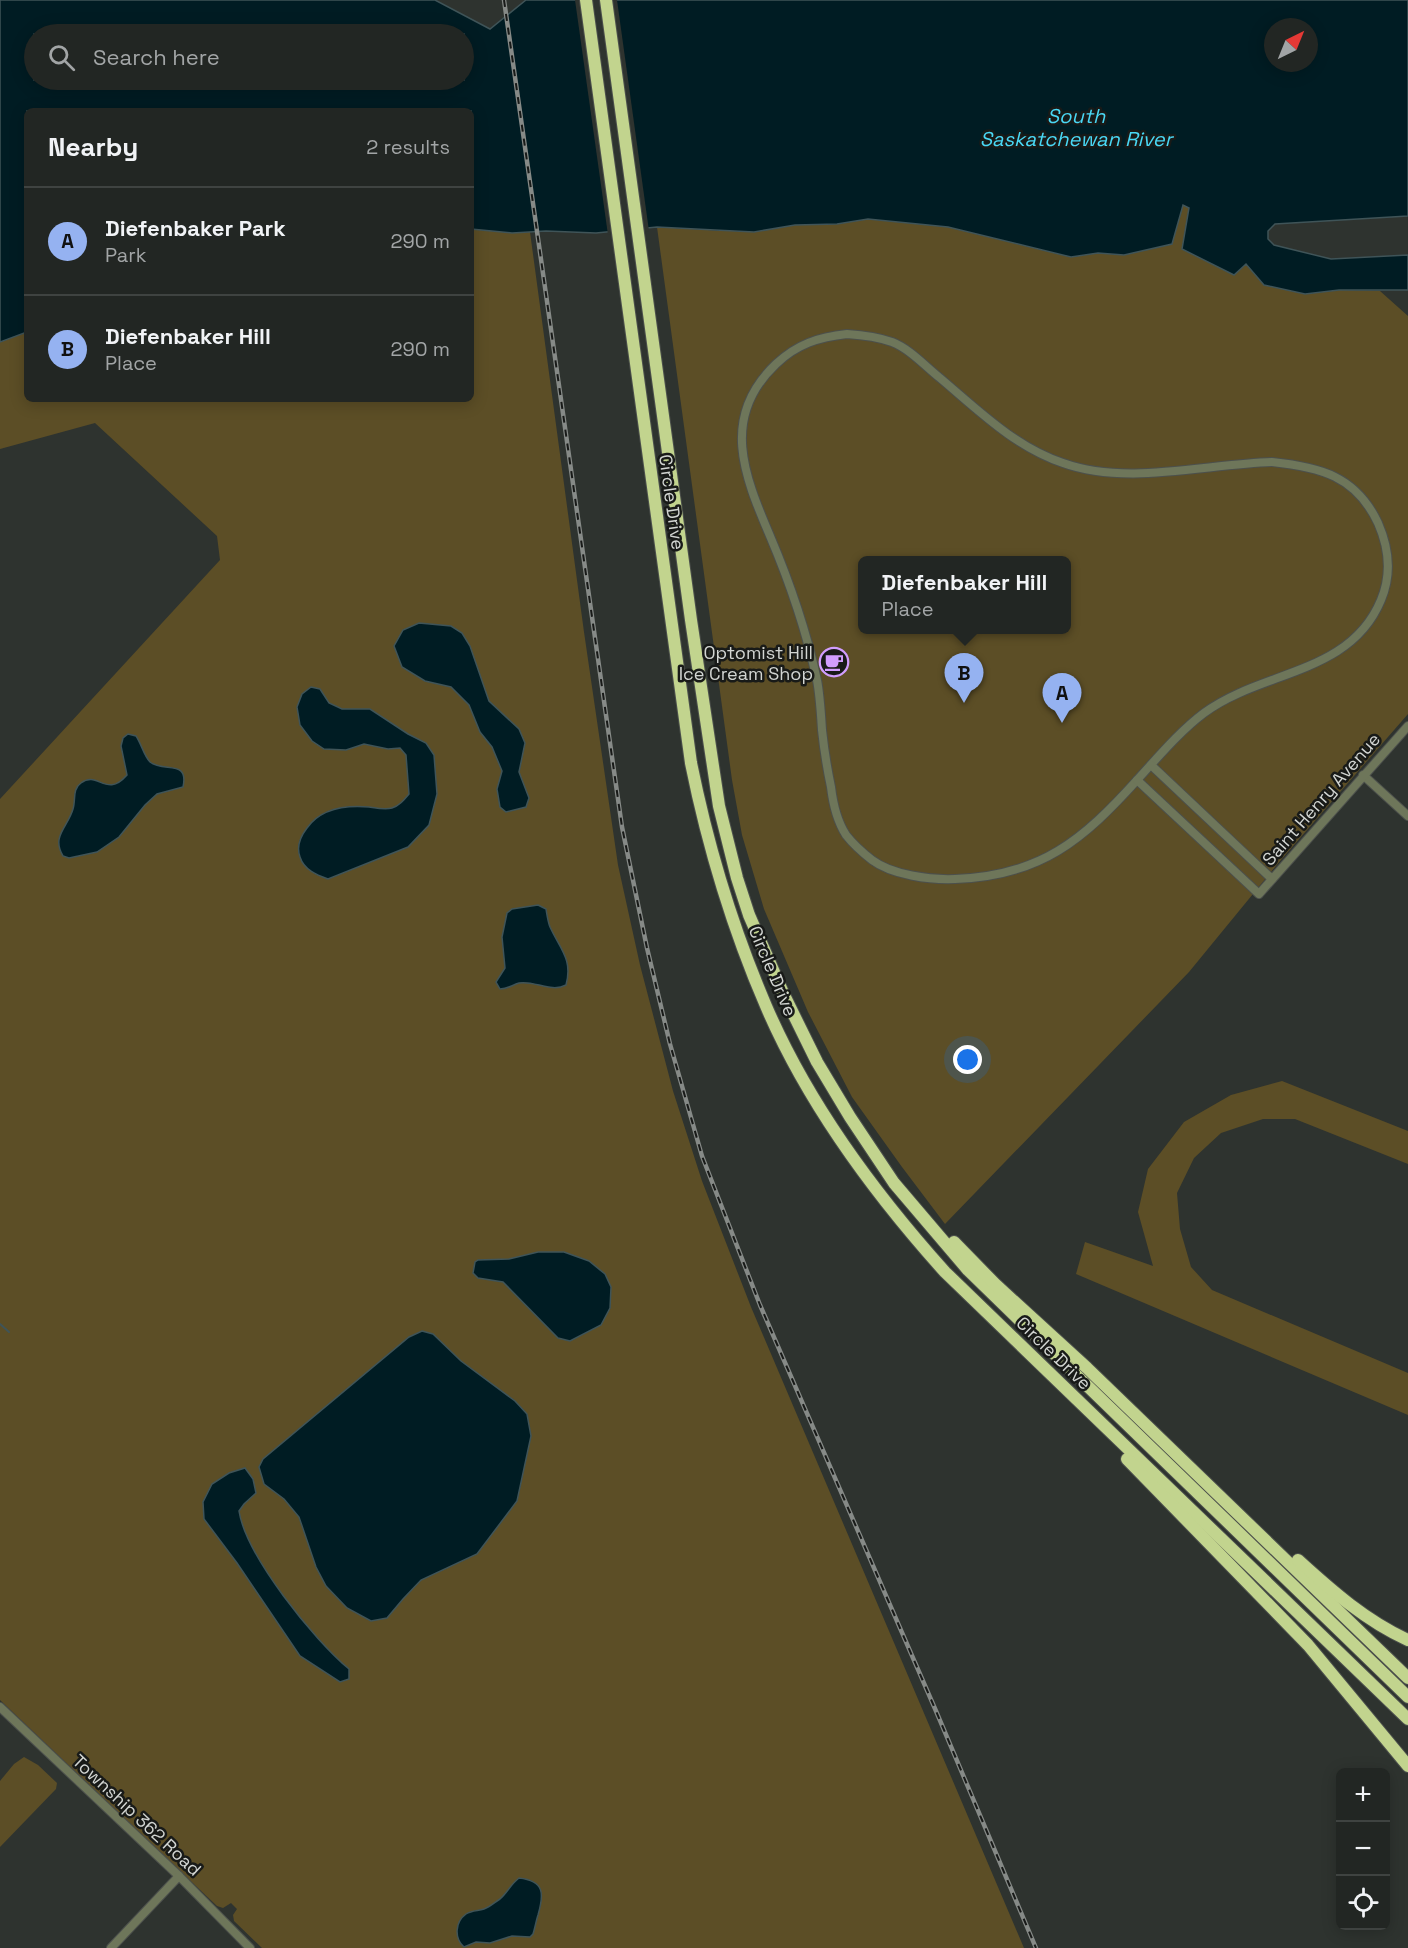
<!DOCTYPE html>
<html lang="en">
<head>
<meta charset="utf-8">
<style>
	:root { --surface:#222623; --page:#2e3230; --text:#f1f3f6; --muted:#a2a5a6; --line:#3f4341; --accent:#95b2f1 }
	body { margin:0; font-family:"Space Grotesk",sans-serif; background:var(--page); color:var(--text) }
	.controls { position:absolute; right:18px; bottom:18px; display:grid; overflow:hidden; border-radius:9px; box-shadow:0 3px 15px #0003 }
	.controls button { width:54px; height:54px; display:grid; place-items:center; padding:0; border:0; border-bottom:2px solid var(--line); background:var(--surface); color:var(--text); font:30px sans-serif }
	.compass { position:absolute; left:1264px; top:18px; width:54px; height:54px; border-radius:50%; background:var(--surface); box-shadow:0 3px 15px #0003; rotate:43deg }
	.you { position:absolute; left:968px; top:1060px; width:21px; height:21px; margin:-15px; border:4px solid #fff; border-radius:50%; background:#1a73e8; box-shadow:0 0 0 9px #1a73e833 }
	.badge { display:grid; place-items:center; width:39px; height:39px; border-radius:50%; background:var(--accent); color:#111; font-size:20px; font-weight:700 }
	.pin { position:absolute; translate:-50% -50px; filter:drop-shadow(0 2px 3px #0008) }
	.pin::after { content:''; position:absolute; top:32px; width:21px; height:18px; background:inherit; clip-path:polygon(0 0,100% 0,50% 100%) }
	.popup { position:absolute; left:858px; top:556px; width:213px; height:78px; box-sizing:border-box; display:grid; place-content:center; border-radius:9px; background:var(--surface); filter:drop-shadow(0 2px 4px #0005); font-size:20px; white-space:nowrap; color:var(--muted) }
	.popup b { font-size:22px; color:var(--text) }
	.popup::after { content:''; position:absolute; left:50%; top:100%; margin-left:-12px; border:12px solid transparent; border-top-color:var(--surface) }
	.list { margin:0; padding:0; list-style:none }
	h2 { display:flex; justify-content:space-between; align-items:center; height:78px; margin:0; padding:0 24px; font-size:26px }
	h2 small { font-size:20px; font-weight:400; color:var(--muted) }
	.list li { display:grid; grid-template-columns:39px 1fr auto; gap:18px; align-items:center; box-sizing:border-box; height:108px; padding:0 24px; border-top:2px solid var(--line) }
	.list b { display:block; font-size:22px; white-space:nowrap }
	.list p { margin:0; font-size:20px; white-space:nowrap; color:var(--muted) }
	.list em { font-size:20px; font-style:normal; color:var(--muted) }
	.icon { flex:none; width:33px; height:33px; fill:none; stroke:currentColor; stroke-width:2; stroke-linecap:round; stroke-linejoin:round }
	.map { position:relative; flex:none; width:1408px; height:1948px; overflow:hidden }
	.search { position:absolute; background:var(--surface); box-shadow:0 3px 15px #0003; left:24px; top:24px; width:450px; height:66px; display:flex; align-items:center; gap:15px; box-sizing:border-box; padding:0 21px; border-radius:33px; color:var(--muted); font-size:22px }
	.panel { position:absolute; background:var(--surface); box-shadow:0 3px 15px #0003; left:24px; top:108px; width:450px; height:294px; border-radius:9px }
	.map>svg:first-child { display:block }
	.green { fill:#5c4e26; fill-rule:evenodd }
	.water { fill:#001c23; stroke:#3f5458; stroke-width:1.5; fill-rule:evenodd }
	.pier { fill:#2e332f }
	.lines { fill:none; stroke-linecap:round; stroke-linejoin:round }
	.stream { stroke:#3f5458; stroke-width:2 }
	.minor-casing { stroke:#4c504c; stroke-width:10 }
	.highway-casing { stroke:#4c504c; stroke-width:14 }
	.minor { stroke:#6e765a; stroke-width:8 }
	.highway { stroke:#c2d48e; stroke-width:12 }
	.rail-casing { stroke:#868a87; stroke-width:4.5 }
	.rail { stroke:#181a18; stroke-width:2; stroke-dasharray:7; stroke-linecap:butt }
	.labels { text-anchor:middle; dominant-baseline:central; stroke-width:5; stroke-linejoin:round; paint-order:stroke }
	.street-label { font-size:18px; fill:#d2d5d2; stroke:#181a18 }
	.poi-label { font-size:18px; fill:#d2d5d2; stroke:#181a18; text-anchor:end }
	.water-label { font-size:20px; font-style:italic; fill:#49d8f5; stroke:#181a18 }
</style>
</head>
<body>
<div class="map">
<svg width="1408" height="1948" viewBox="0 0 1408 1948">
	<rect width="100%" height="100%" fill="#2e332f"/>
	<g class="green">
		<path d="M 1183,205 L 1189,207 L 1182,249 L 1234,275 L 1246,263 L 1305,294 L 1339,290 L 1380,291 L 1408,316 L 1408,714 L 1280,861 L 1189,972 L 945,1224 L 902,1167 L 852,1097 L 808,1012 L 764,909 L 742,835 L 732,780 L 657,227 L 724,231 L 795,225 L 837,224 L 868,219 L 948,227 L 1071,257 L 1098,253 L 1124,255 ZM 862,560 L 1066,560 L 1066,630 L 862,630 Z"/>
		<polygon points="471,229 512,233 530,232 584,632 618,865 640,965 673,1091 702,1181 751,1307 1024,1948 262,1948 234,1921 233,1915 237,1909 231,1903 223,1908 217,1906 0,1700 0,799 220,560 217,536 95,423 0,449 0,342 27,332 27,399 471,399"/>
		<polygon points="1282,1081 1408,1131 1408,1164 1295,1119 1263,1119 1221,1133 1194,1158 1177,1193 1180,1229 1191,1267 1212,1290 1408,1373 1408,1415 1076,1274 1085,1242 1153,1266 1138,1212 1148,1169 1184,1122 1231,1095"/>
		<polygon points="24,1757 38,1765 57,1783 56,1789 0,1847 0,1781 14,1764"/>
	</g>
	<g class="water">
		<path d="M 0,0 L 435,0 L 490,29 L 526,0 L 1408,0 L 1408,216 L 1275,224 L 1268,231 L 1268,239 L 1274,245 L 1331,259 L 1408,255 L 1408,290 L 1339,290 L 1305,294 L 1264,285 L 1246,264 L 1234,275 L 1182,249 L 1189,208 L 1183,205 L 1172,244 L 1124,255 L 1098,253 L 1071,257 L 948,227 L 868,219 L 837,224 L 795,225 L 754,232 L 657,227 L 596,233 L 546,231 L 512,233 L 471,229 L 471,111 L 27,111 L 27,332 L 0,342 ZM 1273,27 L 1309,27 L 1309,63 L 1273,63 ZM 34,34 L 464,34 L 464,80 L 34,80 Z"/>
		<polygon points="419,623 451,626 462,633 470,646 489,701 519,729 525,743 519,772 529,798 526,807 506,812 500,807 497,789 502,771 492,747 480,732 469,705 451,687 425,681 402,667 394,646 403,630"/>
		<path d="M 311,687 L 320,689 L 329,703 L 342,709 L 370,709 L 408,734 L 426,743 L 434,755 L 437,794 L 429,825 L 408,847 L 328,879 C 317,875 304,870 300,857 C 296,846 300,837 307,828 C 321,808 345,805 369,807 C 376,808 385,810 392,808 C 399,806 404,800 409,794 L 406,755 L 400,748 L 388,749 L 364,744 L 346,750 L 324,749 L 312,741 L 300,725 L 297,707 L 302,694 Z"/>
		<path d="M 128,734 L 136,736 C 141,743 144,756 150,762 C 164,773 189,759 183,787 L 157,794 L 145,805 L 119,837 L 97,852 L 69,858 L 63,856 C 51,836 68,827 73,809 C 76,800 72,789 81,783 C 98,770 106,799 127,775 L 121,746 L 123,738 Z"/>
		<path d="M 538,905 L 546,909 C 547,915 548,922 550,927 C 560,949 573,959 566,985 C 551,993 534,980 519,983 C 512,985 508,989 500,989 L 496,982 L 505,968 L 502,937 L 507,913 L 512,909 Z"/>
		<polygon points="538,1252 564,1252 589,1261 605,1274 611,1287 610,1308 601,1325 570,1341 558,1338 503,1282 478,1278 473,1273 475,1262 478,1260 509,1259"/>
		<polygon points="422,1331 433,1334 461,1361 515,1401 527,1414 531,1436 517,1501 477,1554 421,1580 403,1599 387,1618 371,1621 347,1608 326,1586 316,1567 299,1517 284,1499 264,1484 259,1467 263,1459 409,1337"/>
		<path d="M 245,1468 L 253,1479 L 256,1493 L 244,1504 L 239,1511 C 246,1556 314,1640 349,1669 L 349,1679 L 340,1682 L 300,1656 L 237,1563 L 204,1519 L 203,1502 L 212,1484 L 229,1473 Z"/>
		<path d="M 519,1878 C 545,1881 544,1894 538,1915 C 536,1921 535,1928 533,1934 L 530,1937 L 512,1936 L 490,1943 L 476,1942 L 464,1947 C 454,1938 455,1922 466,1914 C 472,1910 478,1911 484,1909 C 490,1907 495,1902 500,1899 C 507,1893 511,1884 519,1878 Z"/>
	</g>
	<polygon class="pier" points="575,0 617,0 649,231 608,235"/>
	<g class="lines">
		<polyline class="stream" points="0,1324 9,1332"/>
		<g class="minor-casing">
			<g id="minor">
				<path d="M 847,334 C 862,335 878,337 892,342 C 910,349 925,366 940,378 C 978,410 1015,447 1063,463 C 1127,486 1205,464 1272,462 C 1320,467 1356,476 1378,523 C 1389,548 1392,574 1381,600 C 1350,675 1262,670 1204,713 C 1180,731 1159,756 1138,779 C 1083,840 1041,876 955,879 C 930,880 892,875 872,860 C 863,853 853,844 846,835 C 837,821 833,804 831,787 C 827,768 824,749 822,730 C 821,714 820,696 817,680 C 806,630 790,583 770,536 C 744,475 720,417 776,364 C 797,344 819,337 847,334 Z"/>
				<polyline points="1151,765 1272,879"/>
				<polyline points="1363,775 1408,816"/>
				<polyline points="1137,780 1259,894 1408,726"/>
				<polyline points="0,1707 179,1876 250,1948"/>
				<polyline points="111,1948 179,1876"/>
			</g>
		</g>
		<g class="highway-casing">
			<g id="highway">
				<path d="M 586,0 L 691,763 C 708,847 732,927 766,1006 C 808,1104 874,1193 945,1272 L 1408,1719"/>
				<polyline points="606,0 691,620 719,806 737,878 749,915 783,993 817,1062 850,1117 894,1183 968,1270 1408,1697"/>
				<polyline points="954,1242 995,1284 1087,1368 1408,1678"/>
				<polyline points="1127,1459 1308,1645 1408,1766"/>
				<path d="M 1298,1560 C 1332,1591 1366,1621 1408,1640"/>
			</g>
		</g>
		<use href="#minor" class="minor"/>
		<use href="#highway" class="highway"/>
		<g class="rail-casing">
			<polyline id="rail" points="504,0 622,827 647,948 670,1044 702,1156 760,1305 936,1711 1036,1948"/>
		</g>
		<use href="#rail" class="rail"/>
	</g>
	<defs>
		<g id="cafe-ring" transform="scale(1.5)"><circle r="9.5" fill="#181a18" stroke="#d19dfe" stroke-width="1.5"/><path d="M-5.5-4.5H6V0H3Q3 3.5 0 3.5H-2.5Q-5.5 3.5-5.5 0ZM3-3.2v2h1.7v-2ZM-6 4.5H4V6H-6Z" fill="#d19dfe"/></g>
	</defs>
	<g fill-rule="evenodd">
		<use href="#cafe-ring" x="834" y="662"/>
	</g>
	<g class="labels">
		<g class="street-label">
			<text transform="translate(672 502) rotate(82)">Circle Drive</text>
			<text transform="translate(1321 799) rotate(-49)">Saint Henry Avenue</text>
			<text transform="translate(773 971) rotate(67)">Circle Drive</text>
			<text transform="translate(1054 1353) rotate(44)">Circle Drive</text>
			<text transform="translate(137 1815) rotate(43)">Township 362 Road</text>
		</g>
		<g class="poi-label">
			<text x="813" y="652">Optomist Hill<tspan x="813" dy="21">Ice Cream Shop</tspan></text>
		</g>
		<g class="water-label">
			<text x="1076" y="116">South<tspan x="1076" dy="23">Saskatchewan River</tspan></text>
		</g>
	</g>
</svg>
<div class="controls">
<button>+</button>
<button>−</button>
<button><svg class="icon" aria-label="locate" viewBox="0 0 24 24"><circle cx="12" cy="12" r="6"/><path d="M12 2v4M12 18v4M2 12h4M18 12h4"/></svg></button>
</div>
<svg class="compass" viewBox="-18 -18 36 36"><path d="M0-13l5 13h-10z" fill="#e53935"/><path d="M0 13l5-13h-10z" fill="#a2a5a6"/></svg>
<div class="you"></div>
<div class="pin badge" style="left:1062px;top:723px">A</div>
<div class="pin badge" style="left:964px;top:703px">B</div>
<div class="popup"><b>Diefenbaker Hill</b>Place</div>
<div class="search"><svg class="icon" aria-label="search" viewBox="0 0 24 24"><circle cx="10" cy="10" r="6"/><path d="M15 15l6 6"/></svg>Search here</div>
<section class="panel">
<h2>Nearby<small>2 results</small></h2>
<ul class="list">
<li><span class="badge">A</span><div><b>Diefenbaker Park</b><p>Park</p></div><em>290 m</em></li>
<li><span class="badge">B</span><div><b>Diefenbaker Hill</b><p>Place</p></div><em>290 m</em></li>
</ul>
</section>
</div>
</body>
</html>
